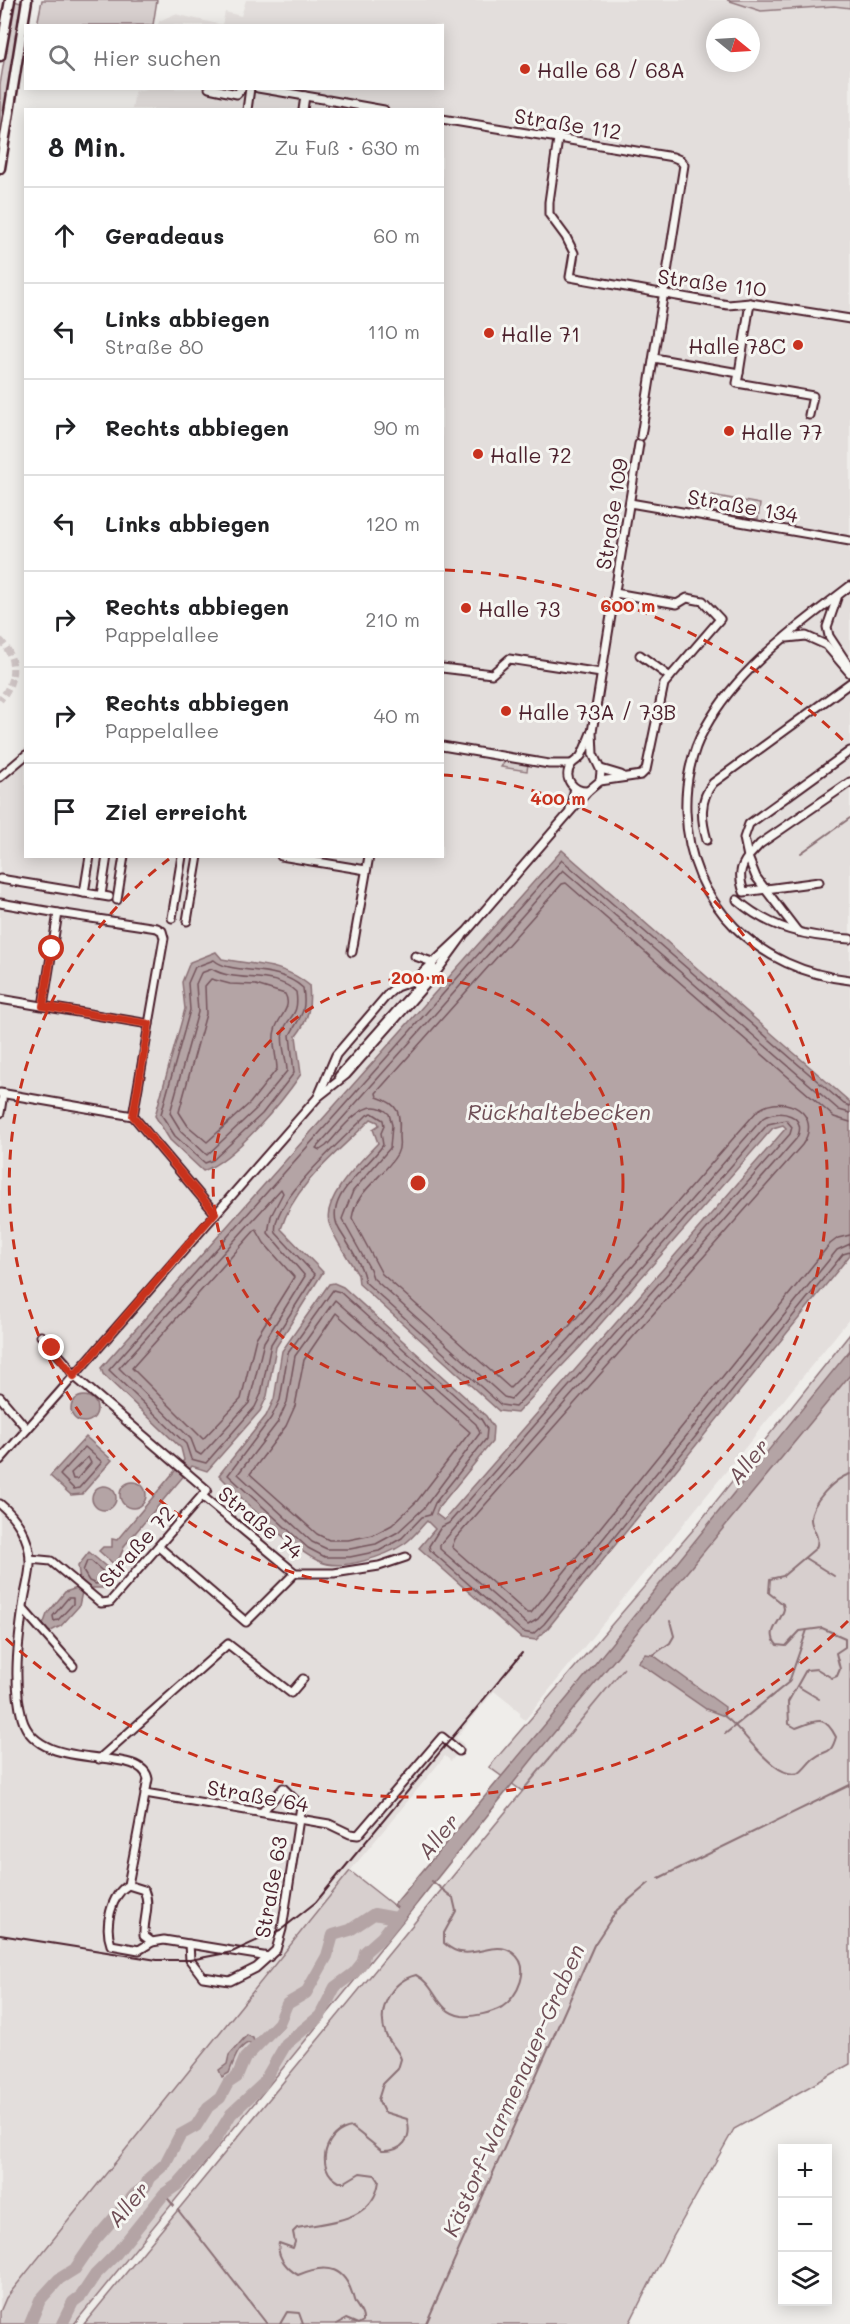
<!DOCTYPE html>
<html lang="de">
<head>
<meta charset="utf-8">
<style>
	:root { --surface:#fff; --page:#f2f2f2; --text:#202124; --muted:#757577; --line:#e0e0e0 }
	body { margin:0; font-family:Mali,sans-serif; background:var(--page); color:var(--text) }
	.controls { position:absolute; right:18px; bottom:18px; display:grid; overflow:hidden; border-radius:0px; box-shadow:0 3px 15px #0003 }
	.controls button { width:54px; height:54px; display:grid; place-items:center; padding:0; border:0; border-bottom:2px solid var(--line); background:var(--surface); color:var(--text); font:30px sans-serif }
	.compass { position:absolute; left:706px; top:18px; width:54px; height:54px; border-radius:50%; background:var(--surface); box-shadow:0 3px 15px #0003; rotate:108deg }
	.stop { position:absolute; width:18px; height:18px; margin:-14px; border:4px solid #c8321e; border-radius:50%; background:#fff }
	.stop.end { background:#c8321e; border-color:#fff; box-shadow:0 2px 6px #0008 }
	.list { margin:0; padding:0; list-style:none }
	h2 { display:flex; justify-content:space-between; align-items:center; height:78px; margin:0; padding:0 24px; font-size:26px }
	h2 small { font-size:20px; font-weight:400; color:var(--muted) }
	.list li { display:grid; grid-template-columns:39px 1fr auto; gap:18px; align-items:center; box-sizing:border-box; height:96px; padding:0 24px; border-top:2px solid var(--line) }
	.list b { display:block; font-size:22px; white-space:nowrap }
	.list p { margin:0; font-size:20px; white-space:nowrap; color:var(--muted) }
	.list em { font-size:20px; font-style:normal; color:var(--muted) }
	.icon { flex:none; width:33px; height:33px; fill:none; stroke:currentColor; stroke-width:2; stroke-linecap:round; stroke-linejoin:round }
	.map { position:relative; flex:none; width:850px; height:2324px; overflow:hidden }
	.search { position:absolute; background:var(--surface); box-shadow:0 3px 15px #0003; left:24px; top:24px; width:420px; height:66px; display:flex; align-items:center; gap:15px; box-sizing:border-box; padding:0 21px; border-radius:0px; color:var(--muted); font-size:22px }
	.panel { position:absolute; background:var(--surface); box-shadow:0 3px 15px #0003; left:24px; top:108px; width:420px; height:750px; border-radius:0px }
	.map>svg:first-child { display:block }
	.built { fill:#e3dedc; fill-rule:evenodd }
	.green { fill:#d7cfce; stroke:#90777c; stroke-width:1.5 }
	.water { fill:#b4a4a5; stroke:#8a6f74; stroke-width:1.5 }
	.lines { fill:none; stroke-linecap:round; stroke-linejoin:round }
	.shore { stroke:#74545c; stroke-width:1.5 }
	.stream { stroke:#8a6f74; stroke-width:2 }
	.river { stroke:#b4a4a5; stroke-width:12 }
	.minor-tunnel { stroke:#cec4c4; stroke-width:7; stroke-dasharray:7 3.5; stroke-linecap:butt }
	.minor-casing { stroke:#4a1f2b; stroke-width:11 }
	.tertiary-casing { stroke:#4a1f2b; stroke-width:13 }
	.minor { stroke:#f6f6f2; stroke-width:7 }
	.tertiary { stroke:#f6f6f2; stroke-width:8 }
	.rail { stroke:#4a1f2b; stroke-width:2 }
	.route { stroke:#c8321e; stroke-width:8 }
	.ring { fill:none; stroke:#c8321e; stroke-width:3; stroke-dasharray:10 8 }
	.poi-dot { fill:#c8321e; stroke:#f6f6f2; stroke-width:2 }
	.labels { text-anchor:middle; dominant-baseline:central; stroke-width:6; stroke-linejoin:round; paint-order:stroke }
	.poi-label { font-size:21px; fill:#4a1f2b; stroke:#f6f6f2; text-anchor:start }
	.street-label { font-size:21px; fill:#4a1f2b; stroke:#f6f6f2 }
	.water-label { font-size:22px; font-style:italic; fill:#6f4e56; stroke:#f6f6f2 }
	.centre { fill:#c8321e; stroke:#f6f6f2; stroke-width:3 }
	.ring-label { font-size:18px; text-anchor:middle; font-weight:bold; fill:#c8321e; stroke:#f6f6f2; stroke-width:6; stroke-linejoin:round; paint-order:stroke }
</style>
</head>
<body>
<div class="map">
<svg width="850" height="2324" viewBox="0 0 850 2324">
	<rect width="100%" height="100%" fill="#efedea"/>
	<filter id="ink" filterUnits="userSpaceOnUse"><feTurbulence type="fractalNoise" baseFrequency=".0167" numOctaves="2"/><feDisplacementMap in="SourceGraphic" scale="12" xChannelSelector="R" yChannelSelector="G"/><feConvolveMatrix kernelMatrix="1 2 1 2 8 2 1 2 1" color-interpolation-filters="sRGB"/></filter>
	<g filter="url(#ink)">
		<path class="built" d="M 246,0 L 850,0 L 850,1318 L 525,1720 L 520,1716 L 520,1712 L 494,1691 L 456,1738 L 464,1745 L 451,1761 L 445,1756 L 350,1871 L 6,2298 L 0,2312 L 0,770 L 25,748 L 26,856 L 442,856 L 442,110 L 132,109 L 135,91 L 148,89 L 442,88 L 442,26 L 158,25 L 159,21 L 175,14 L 222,25 L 225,12 L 241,16 ZM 715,27 L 751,27 L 751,63 L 715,63 Z"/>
		<g class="green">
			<polygon points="42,0 157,0 153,25 37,25"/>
			<polygon points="727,0 850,0 850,8 834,6 761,11"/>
			<polygon points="14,1 21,3 0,142 0,85"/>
			<polygon points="712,495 760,504 758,519 709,511 705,502"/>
			<polygon points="505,761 528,764 527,771 501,767"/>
			<polygon points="850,1334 850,2064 734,2129 673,2237 629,2324 84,2324 624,1668 522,1791 489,1767 693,1530"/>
			<polygon points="350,1871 407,1916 74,2324 0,2324 0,2312 6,2298"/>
		</g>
		<g class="water">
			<path d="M 562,850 L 850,1102 L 850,1255 L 548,1628 L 536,1640 L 521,1638 L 419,1548 L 435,1529 L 427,1521 C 420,1528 413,1538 404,1544 C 386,1556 342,1571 321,1562 C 293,1551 241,1498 219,1475 L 266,1416 L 274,1399 L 282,1351 L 329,1284 L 334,1283 L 343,1287 L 486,1416 L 493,1427 L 492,1442 L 439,1507 L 436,1514 L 444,1520 L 786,1128 L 783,1125 L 773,1128 L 580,1347 L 517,1413 L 499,1411 L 359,1284 L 358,1275 C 349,1259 337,1243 330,1226 C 319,1200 362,1160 378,1143 L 373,1129 L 379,1125 L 378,1122 L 371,1119 C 339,1152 295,1183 281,1229 L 323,1272 L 276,1347 L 267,1396 L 260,1411 L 207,1471 L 192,1466 L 125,1545 L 116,1566 L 99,1551 L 103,1547 L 112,1547 L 112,1539 L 117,1540 L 184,1460 L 181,1448 L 103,1374 L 101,1368 Z"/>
			<path d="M 216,952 L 222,959 C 253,965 283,963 309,985 C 311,1005 309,1020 296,1036 L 301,1074 C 282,1102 235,1159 203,1171 L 170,1140 L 155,1116 L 185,1009 L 182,982 L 190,962 Z"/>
			<polygon points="850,1350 850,1375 538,1752 407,1916 394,1905 568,1697"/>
			<circle cx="84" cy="1409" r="13"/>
			<polygon points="86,1437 112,1460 82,1494 71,1495 50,1476"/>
			<circle cx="133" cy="1495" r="13"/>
			<circle cx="104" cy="1498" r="12"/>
			<polygon points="89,1552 117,1576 106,1588 89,1588 80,1581 78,1566"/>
			<polygon points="77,1588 82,1592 79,1606 61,1626 47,1633 42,1628 47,1614 65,1592"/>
			<polygon points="645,1654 653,1655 725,1707 724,1716 706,1709 638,1662"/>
			<path d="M 247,2035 L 253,2038 L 255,2046 L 248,2043 C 237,2048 234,2061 229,2073 L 222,2077 L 219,2070 L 227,2064 L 229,2055 Z"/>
		</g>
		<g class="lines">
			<g class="shore">
				<path d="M 214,960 C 232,976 276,963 303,988 C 307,1013 300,1016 290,1035 L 294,1073 L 262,1114 L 213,1160 L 205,1163 L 175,1136 L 161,1114 L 190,1010 L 188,983 L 195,967 Z"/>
				<path d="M 212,969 C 237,984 273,970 296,992 C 300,1017 288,1015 283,1032 C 280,1044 287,1059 287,1071 L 256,1109 L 207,1155 L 181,1131 L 170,1113 L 198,1012 L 196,984 L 201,973 Z"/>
				<path d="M 211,979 L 230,984 L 256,985 L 285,994 C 293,1008 278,1017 275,1030 C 271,1042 277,1057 277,1069 L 250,1103 L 207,1142 L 188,1126 L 179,1112 L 206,1014 L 205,986 Z"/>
				<path d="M 850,1106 L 844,1104 L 562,860 L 109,1370 L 186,1444 L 191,1459 L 206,1463 L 255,1407 L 261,1394 L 271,1344 L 315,1275 L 276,1233 C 268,1203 347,1136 367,1115 L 372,1113 L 383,1120 L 384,1126 L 381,1133 L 383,1145 C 367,1169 320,1199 340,1231 C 350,1247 362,1264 365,1282 L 501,1405 L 515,1407 L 576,1343 L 768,1124 L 786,1120 L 792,1127 L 790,1134 L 449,1523 L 441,1527 L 429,1546 L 430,1550 L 523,1632 L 533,1634 L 544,1624 L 843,1254 L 850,1252"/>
				<path d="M 850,1113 L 839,1110 L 563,870 L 316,1148 L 320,1150 L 326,1146 C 341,1131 366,1091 389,1114 L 392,1125 L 390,1148 L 353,1191 L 342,1219 L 370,1269 L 373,1278 L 504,1397 L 511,1399 L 570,1338 L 763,1118 C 779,1107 810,1116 796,1139 L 440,1545 L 440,1549 L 528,1625 L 538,1619 L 837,1250 L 850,1244"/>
				<path d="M 850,1122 L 834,1117 L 566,883 L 562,884 L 376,1093 L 377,1097 C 401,1105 400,1114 399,1136 C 399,1143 401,1147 397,1154 C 384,1177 356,1190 352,1218 L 382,1274 L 510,1388 L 564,1332 L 758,1110 C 785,1092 824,1114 802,1145 L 455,1539 L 452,1547 L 527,1613 L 531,1613 L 830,1244 L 838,1238 L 850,1235"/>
				<polygon points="281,1189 283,1193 271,1216 268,1233 305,1276 264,1342 249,1403 201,1455 196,1452 191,1439 119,1368"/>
				<polygon points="256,1229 264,1243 294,1277 256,1338 241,1399 203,1439 132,1368"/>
				<polygon points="333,1290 340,1292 481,1419 487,1429 486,1439 435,1503 430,1515 422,1517 402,1538 379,1551 350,1557 325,1557 308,1548 228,1475 271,1418 280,1400 288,1353"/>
				<polygon points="335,1300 476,1424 480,1433 424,1508 398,1532 376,1544 350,1549 327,1549 312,1542 238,1474 278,1422 287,1402 295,1356"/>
				<polygon points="336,1313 470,1432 417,1501 392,1525 373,1535 348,1540 329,1540 317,1534 250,1474 286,1426 295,1406 304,1360"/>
				<polygon points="85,1447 102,1462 79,1488 74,1489 60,1475"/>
				<polygon points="88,1457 91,1463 77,1479 73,1479 71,1473"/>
				<polygon points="87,1561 91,1561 108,1576 107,1580 96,1584 89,1581 83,1571"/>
				<polygon points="68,1598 73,1598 73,1604 58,1620 54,1621 53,1616"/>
			</g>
			<g class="stream">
				<polyline points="145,26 148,25"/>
				<polyline points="801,853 850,818"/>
				<polyline points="805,1558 834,1576"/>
				<polyline points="653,1655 670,1643 674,1636 670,1621"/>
				<polyline points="799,1687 819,1699"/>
				<path d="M 724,1716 C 745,1730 774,1781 799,1773 C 805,1769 808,1763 813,1759 C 825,1748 830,1758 836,1737 C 824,1713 816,1721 796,1728 L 789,1724 L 788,1702 L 806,1670 L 817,1669 L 832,1678 L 837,1676 L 840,1669 L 836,1653 L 845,1647 L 845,1638 L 822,1628 L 807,1630 L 800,1631 L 786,1646 L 777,1645 C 765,1631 781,1623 784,1609 L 783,1604 L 769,1593 L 770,1579 L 783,1576 L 816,1548 C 821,1536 812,1531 811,1520 C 810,1503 835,1478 850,1474"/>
				<polyline points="725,1734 789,1682 807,1630"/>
				<polyline points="659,1878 850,1785"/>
				<polyline points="164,2194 174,2206"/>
				<polyline points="178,2210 267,2324"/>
				<polyline points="280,2324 287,2312 299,2313 303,2324"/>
				<path d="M 337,2324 L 346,2319 L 358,2324 L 363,2321 C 364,2311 356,2308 354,2300 C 346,2267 328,2262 298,2275 C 287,2269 276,2256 279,2243 L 293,2248 L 295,2242 L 293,2232 L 297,2228 C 328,2222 374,2222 379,2181 L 375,2175 L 360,2173 L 345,2182 L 339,2182 C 313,2168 326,2130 352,2127 L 382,2151 C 402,2152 413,2139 407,2119 L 384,2112 L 378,2100 L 383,2084 L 398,2069 L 401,2059 C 398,2049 390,2044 386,2035 C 376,2010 391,1981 416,1975 C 437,1986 436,2012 462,2016 C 474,2017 491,2013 502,2007 C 518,1997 532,1967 513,1953 C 492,1937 469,1967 444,1943 L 444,1933 L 456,1911 L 453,1898 L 432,1881"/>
				<polyline points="426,2324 594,1945 617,1910 649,1883"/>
			</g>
			<g class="river">
				<polyline points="30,2324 40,2300 59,2279 75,2269 95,2240 135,2194 145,2187 149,2178 165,2164 180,2135 196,2126 208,2107 220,2098 228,2083 237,2077 245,2058 279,2023 287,2004 306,1993 327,1956 333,1935 350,1930 374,1914 396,1918"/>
				<polyline points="62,2324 73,2302 81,2296 95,2275 116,2254 164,2194 177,2185 212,2145 231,2114 262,2085 286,2044 320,2016 335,1987 354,1973 362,1963 365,1952 382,1937 412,1899"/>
			</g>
			<path class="minor-tunnel" d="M 0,640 C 18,658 16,682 0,700"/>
			<g class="minor-casing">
				<g id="minor">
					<polyline points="209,88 237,94 242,88"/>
					<polyline points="258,88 323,99"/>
					<polyline points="328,100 384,110"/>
					<polyline points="247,110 250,88"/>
					<polyline points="303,110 305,96"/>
					<polyline points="442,119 673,157 680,160 684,165 641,436"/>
					<polyline points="558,139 549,202 549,214 566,237 574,253 570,277 728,305 750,303 850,319"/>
					<polyline points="654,358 739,373 737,383 813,396 809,415"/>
					<polyline points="739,373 750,303"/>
					<polyline points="630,503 850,541"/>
					<path d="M 850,586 C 797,627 738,668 705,728 C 691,752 685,784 686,811 C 689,906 759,970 850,980"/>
					<polyline points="837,598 827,627 829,636 850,668"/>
					<polyline points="787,638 806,636 826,645 850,673"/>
					<polyline points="640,655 670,677"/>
					<polyline points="442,668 492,674 509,659 601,673"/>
					<polyline points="442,746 549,764 571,764"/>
					<polyline points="601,769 621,775"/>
					<polyline points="0,777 26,755"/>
					<polyline points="600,781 641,775 646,770 664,684 720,619 703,601 687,598 677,604 615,593"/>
					<path d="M 588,791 C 574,792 562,779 571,765 C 574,761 578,760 581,756 C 585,749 588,740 591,733"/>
					<polyline points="570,809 575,788"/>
					<path d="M 707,840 C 701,819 699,800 713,783 L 850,683"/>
					<polyline points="281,856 366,870"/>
					<polyline points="0,879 109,897"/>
					<path d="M 819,882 L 744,892 C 739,878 739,868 748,857 L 744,838 L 749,824 L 850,751"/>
					<polyline points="84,893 90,856"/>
					<polyline points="101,895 107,856"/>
					<polyline points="117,900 124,856"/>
					<path d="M 737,900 C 770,929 807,937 850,939"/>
					<polyline points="0,903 58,913 43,1006"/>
					<polyline points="58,913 157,928 162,931 164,938 133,1116 215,1213"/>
					<polyline points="172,918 182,856"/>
					<polyline points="187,921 198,856"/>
					<polyline points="798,932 756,877 748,857 760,844 850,782"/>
					<polyline points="352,952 369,856"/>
					<polyline points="0,999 149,1024"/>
					<polyline points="339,1076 433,970 432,962 415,956"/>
					<polyline points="0,1093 133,1116"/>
					<polyline points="318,1097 336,1055 388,994 396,987 415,980 467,931 588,791 600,781 601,771 593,754 592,732 639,444"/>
					<polyline points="0,1113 3,1094"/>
					<polyline points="41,1336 65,1362 74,1376 318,1097 346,1075 435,974 462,937"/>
					<polyline points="0,1397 27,1429"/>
					<polyline points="0,1460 74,1376 207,1490 110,1602 101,1603 51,1561 30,1559"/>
					<polyline points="202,1496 295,1573 334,1573 379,1566 406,1557"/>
					<path d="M 0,1504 C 16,1517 29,1537 30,1559 C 31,1572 26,1587 24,1600 C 19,1637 12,1680 22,1718 C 38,1776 142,1743 148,1779 L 128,1885 C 111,1895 104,1926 111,1945 L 139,1950 L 152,1942 L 164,1940 L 269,1957"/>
					<polyline points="160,1548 246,1622 295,1573"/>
					<polyline points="23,1609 73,1666"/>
					<polyline points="99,1759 228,1644 291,1693 303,1679"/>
					<polyline points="145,1793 329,1824 350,1834 358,1835 442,1737 459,1751"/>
					<path d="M 128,1885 L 144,1890 C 151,1906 143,1919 144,1936 L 152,1942"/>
					<polyline points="189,1944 190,1960 203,1977 230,1981 256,1968 276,1950 282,1929 301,1806 283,1788 263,1811"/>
				</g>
			</g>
			<g class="tertiary-casing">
				<g id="tertiary">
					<polyline points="0,56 10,0"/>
					<polyline points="0,168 27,0"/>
				</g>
			</g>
			<use href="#minor" class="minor"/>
			<use href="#tertiary" class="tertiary"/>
			<polyline class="rail" points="0,1935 157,1960 190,1960 232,1952 282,1929 316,1902 522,1653"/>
		</g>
	</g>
	<g class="lines" filter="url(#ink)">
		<polyline class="route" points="52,949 43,1006 149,1024 133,1116 215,1213 74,1376 52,1348"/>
	</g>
	<g class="ring">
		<circle cx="418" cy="1183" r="205"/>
		<path d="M443 775A409 409 0 1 1 169 859"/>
		<path d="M848 1621A614 614 0 0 1 3 1636M445 570A614 614 0 0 1 848 745"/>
	</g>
	<g class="poi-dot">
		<circle cx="525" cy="69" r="6"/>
		<circle cx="489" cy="333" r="6"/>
		<circle cx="798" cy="345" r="6"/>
		<circle cx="729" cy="431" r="6"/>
		<circle cx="478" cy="454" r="6"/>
		<circle cx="466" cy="608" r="6"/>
		<circle cx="506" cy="711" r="6"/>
	</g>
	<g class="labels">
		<g class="poi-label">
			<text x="537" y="69">Halle 68 / 68A</text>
			<text x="501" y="333">Halle 71</text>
			<text x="786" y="345" text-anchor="end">Halle 78C</text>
			<text x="741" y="431">Halle 77</text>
			<text x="490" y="454">Halle 72</text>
			<text x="478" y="608">Halle 73</text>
			<text x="518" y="711">Halle 73A / 73B</text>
		</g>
		<g class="street-label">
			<text transform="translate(568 123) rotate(9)">Straße 112</text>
			<text transform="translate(712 282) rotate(7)">Straße 110</text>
			<text transform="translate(743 505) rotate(10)">Straße 134</text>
			<text transform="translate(611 514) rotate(-81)">Straße 109</text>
			<text transform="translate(261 1522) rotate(39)">Straße 74</text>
			<text transform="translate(136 1546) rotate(-48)">Straße 72</text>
			<text transform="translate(258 1795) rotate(10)">Straße 64</text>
			<text transform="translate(270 1887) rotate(-80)">Straße 63</text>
		</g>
		<g class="water-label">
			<text x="559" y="1111">Rückhaltebecken</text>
			<text transform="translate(748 1461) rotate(-50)">Aller</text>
			<text transform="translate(438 1836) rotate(-50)">Aller</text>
			<text transform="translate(513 2090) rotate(-66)">Kästorf-Warmenauer-Graben</text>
			<text transform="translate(128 2204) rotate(-49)">Aller</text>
		</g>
	</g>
	<circle cx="418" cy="1183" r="9" class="centre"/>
	<g class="ring-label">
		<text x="628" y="612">600 m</text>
		<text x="558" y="805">400 m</text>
		<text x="418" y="984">200 m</text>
	</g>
</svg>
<div class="controls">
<button>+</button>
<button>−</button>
<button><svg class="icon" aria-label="layers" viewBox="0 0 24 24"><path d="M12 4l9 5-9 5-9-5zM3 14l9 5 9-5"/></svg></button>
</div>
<svg class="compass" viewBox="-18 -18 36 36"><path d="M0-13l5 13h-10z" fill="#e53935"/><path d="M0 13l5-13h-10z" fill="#757577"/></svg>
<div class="stop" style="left:52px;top:949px"></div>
<div class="stop end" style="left:52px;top:1348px"></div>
<div class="search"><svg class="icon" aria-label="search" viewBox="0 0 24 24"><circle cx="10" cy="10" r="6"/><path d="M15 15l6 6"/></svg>Hier suchen</div>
<section class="panel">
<h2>8 Min.<small>Zu Fuß · 630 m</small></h2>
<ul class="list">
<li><svg class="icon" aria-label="ahead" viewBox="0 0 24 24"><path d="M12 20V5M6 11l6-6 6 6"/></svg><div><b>Geradeaus</b></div><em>60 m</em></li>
<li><svg class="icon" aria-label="left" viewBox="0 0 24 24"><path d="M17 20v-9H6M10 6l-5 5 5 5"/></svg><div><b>Links abbiegen</b><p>Straße 80</p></div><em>110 m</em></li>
<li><svg class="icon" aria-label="right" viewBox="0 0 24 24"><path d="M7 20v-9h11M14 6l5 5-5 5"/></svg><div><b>Rechts abbiegen</b></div><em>90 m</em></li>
<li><svg class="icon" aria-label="left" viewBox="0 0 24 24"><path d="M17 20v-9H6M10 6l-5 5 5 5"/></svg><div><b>Links abbiegen</b></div><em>120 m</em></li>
<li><svg class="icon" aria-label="right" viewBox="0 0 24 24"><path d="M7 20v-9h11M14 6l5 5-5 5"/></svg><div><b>Rechts abbiegen</b><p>Pappelallee</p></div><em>210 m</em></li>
<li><svg class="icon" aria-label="right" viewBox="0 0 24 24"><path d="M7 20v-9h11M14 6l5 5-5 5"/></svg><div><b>Rechts abbiegen</b><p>Pappelallee</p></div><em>40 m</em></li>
<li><svg class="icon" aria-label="arrive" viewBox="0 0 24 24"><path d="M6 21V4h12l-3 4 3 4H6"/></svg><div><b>Ziel erreicht</b></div></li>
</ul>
</section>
</div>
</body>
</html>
